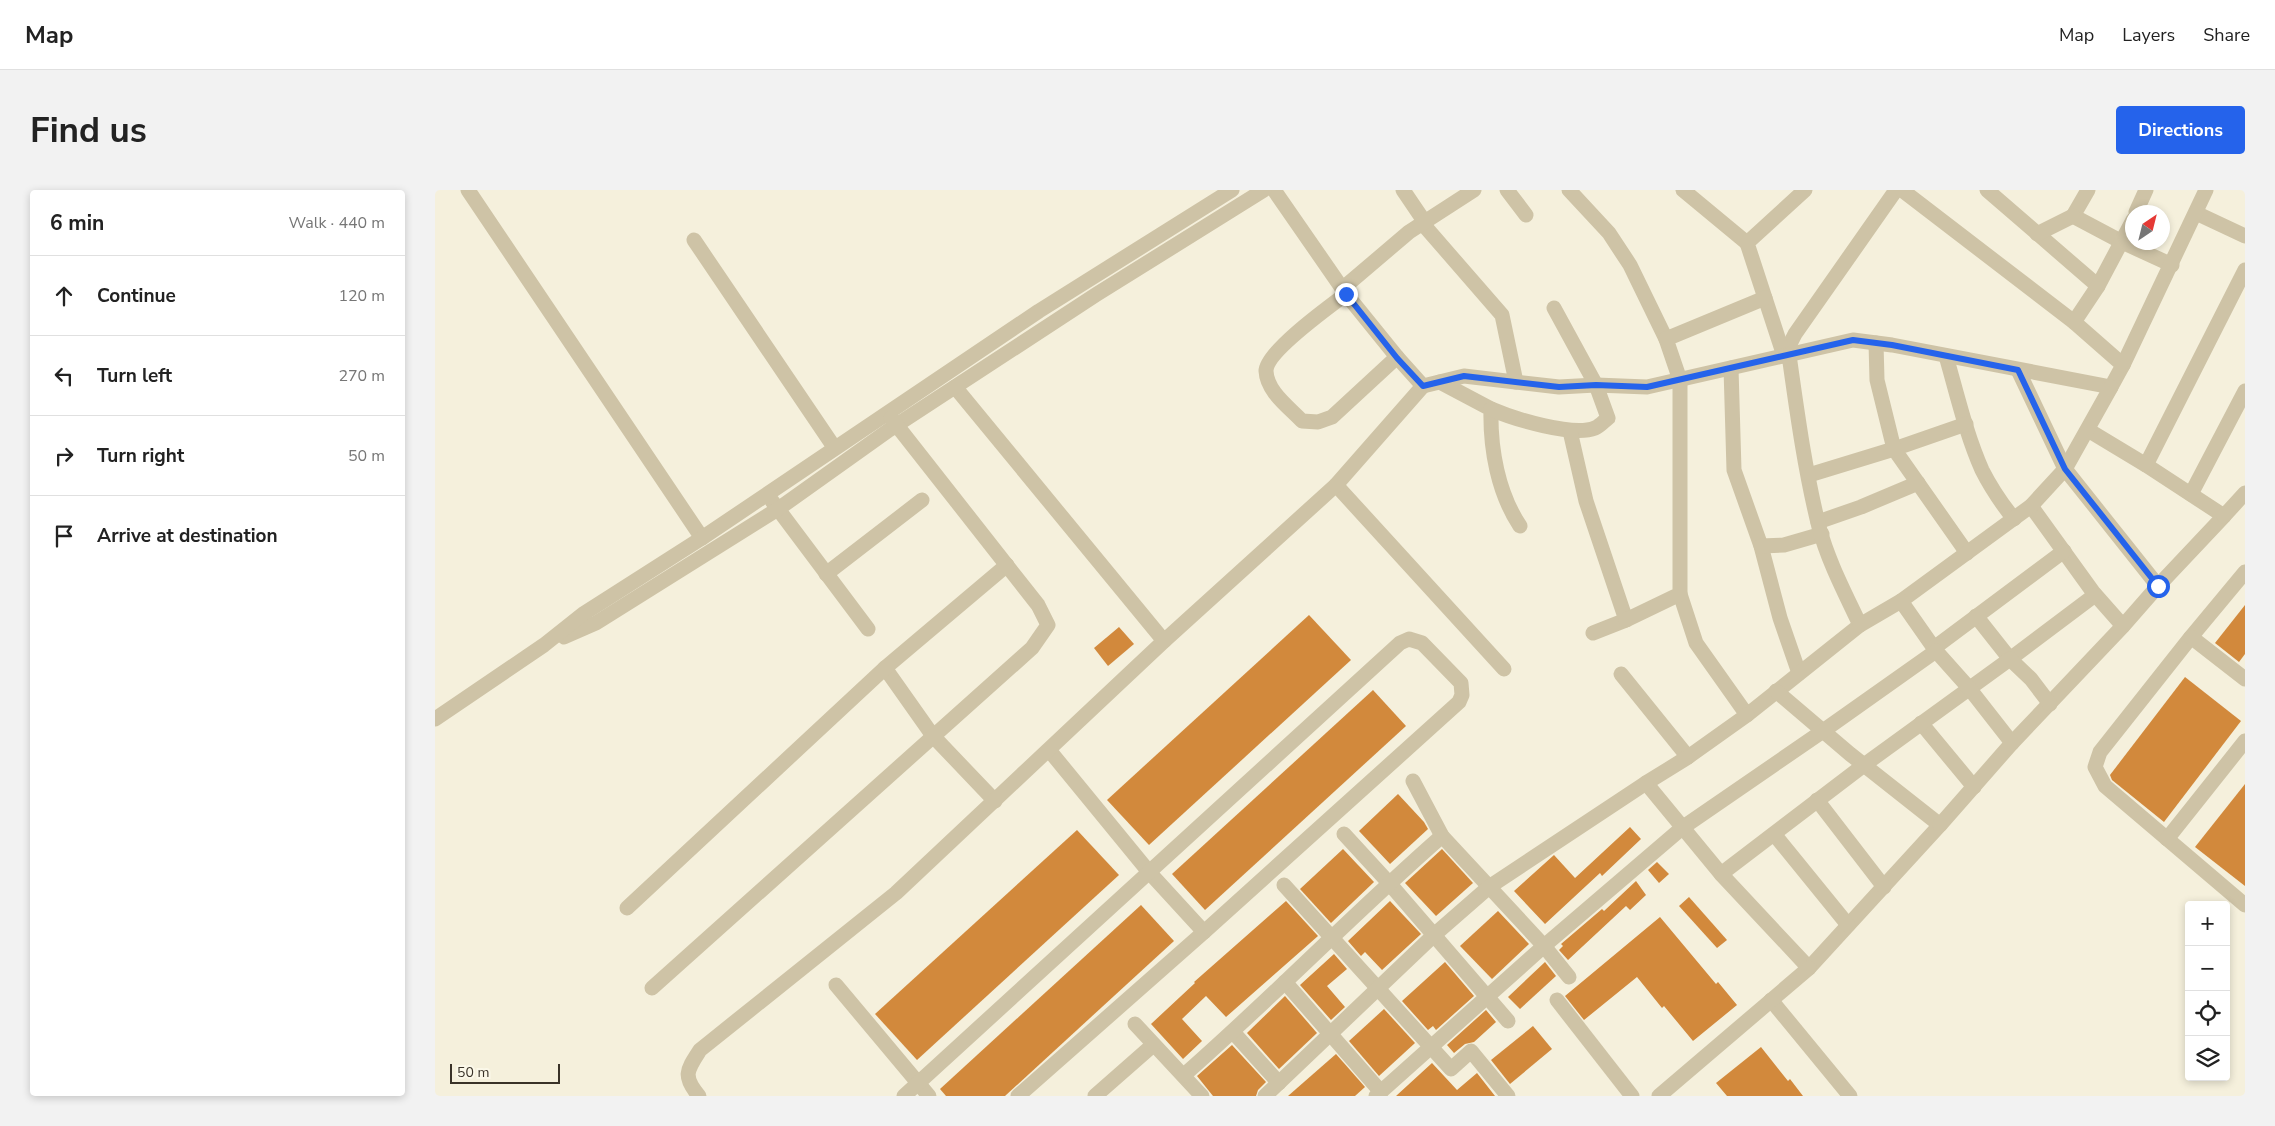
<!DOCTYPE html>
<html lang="en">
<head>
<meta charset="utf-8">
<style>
	:root { --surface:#fff; --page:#f2f2f2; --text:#222; --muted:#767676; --line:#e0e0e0; --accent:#2563eb }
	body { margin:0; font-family:"Nunito Sans",sans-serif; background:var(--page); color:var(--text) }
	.controls { position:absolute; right:15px; bottom:15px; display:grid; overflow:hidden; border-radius:5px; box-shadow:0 2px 8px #0003 }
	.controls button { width:45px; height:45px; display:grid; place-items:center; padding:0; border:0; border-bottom:1px solid var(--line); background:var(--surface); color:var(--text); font:25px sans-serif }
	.compass { position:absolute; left:1690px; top:15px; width:45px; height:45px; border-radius:50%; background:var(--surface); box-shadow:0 2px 8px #0003; rotate:35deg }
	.scale { position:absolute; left:15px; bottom:12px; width:110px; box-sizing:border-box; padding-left:5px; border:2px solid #393228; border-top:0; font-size:14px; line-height:18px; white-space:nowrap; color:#393228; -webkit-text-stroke:4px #fbf8e9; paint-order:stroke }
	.stop { position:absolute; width:15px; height:15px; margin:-11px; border:4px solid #2563eb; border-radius:50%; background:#fff }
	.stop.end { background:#2563eb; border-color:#fff; box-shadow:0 1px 5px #0008 }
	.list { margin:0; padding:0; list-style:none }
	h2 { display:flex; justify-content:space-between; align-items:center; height:65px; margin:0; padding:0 20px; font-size:21px }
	h2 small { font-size:16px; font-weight:400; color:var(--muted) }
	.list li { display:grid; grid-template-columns:32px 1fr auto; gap:15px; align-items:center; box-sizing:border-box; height:80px; padding:0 20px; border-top:1px solid var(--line) }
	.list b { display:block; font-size:19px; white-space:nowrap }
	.list em { font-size:16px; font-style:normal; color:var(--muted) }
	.icon { flex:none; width:28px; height:28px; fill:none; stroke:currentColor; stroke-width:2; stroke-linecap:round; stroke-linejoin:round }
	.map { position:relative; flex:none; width:1810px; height:906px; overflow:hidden; border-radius:5px }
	header { display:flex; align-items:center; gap:30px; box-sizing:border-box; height:70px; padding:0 25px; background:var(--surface); border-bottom:1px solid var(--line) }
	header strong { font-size:24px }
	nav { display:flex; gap:28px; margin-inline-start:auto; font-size:18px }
	.intro { display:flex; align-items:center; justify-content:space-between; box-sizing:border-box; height:120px; padding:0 30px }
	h1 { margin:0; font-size:35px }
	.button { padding:12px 22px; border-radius:5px; background:var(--accent); color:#fff; font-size:18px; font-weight:700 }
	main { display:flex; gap:30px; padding:0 30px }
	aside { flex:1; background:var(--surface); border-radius:5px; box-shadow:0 2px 8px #0003 }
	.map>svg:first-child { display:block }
	.building { fill:#d2893c }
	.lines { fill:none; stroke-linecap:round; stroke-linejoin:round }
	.minor { stroke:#cec3a6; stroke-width:15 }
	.route { stroke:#2563eb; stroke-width:6 }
</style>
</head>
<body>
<header>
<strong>Map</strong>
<nav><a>Map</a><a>Layers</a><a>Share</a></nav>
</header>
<div class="intro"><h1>Find us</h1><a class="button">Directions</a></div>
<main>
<aside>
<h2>6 min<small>Walk · 440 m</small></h2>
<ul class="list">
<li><svg class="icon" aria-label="ahead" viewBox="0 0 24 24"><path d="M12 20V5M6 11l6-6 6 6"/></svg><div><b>Continue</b></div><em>120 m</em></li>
<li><svg class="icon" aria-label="left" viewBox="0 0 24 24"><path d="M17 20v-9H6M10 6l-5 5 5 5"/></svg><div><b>Turn left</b></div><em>270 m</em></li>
<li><svg class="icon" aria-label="right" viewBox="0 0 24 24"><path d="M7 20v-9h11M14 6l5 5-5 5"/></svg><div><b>Turn right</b></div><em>50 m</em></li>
<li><svg class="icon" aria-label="arrive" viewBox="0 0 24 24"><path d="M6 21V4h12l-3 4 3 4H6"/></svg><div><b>Arrive at destination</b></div></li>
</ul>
</aside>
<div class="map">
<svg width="1810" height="906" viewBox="0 0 1810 906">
	<rect width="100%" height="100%" fill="#f5f0dc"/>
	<g class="building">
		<polygon points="1810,415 1810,464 1804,472 1780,453"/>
		<polygon points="874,425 916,470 714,655 672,610"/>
		<polygon points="684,437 699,454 673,476 659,458"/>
		<polygon points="1750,487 1806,531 1729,632 1677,590 1675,585"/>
		<polygon points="938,500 971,536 770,720 737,684"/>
		<polygon points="1810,594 1810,696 1760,657"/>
		<polygon points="963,604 989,632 993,639 955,674 924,641"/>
		<polygon points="1195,637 1206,649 1167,686 1165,683 1110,734 1079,701 1119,665 1140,688"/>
		<polygon points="642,640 684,685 482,870 440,824"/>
		<polygon points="908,659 939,692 896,733 865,699"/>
		<polygon points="1007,659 1038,693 1001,726 970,693"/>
		<polygon points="1222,672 1234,684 1224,693 1213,680"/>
		<polygon points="1201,691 1211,705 1195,720 1191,716 1133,770 1124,760 1128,756 1126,754 1167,719 1169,721"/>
		<polygon points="1254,707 1292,750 1282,758 1244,716"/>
		<polygon points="851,711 883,746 791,827 771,806 747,829 767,851 748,869 716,834 760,793 759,792"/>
		<polygon points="955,711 986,744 947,780 930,762 926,766 913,751"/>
		<polygon points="706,715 739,751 570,906 511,906 505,899"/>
		<polygon points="1063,721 1094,754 1057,789 1025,756"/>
		<polygon points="1225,727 1281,794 1283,792 1302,815 1258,851 1229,816 1227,818 1202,787 1149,830 1130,806"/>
		<polygon points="899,764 912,779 892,796 910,817 896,830 865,795"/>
		<polygon points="1010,772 1039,806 1001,840 998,836 993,840 967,811"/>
		<polygon points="1110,772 1121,786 1085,819 1073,807"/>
		<polygon points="850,806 882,843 844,879 812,843"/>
		<polygon points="949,819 980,853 944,886 914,851"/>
		<polygon points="1051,820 1061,832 1039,852 1030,854 1019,863 1012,855"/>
		<polygon points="1098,836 1117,859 1075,894 1056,870"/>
		<polygon points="797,855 831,892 823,900 821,906 778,906 762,886"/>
		<polygon points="1326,857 1353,891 1355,889 1368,906 1292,906 1281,893"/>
		<polygon points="901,864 930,897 920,906 853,906"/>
		<polygon points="997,873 1022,900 1042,883 1060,906 961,906"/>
	</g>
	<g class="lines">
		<g class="minor">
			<polyline points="33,0 267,348"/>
			<path d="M 839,0 L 911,104 L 962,167 L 897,227 L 883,232 L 867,231 C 854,217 832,202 831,181 C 831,162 895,116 911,104"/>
			<polyline points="968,0 989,31 987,33 1067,125 1081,192"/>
			<polyline points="1072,0 1091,25"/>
			<polyline points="1134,0 1174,43 1195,75 1231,149"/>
			<polyline points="1248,0 1312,53"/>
			<polyline points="1552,0 1663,96"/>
			<polyline points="1653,0 1638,26 1687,52 1737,75"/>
			<polyline points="1701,22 1711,0"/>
			<polyline points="1761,23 1810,46"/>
			<polyline points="1602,44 1638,26"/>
			<polyline points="259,50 399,257"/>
			<polyline points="907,99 974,42 1039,0"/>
			<polyline points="1639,132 1663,96 1698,30"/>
			<polyline points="1349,166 1360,144 1461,0"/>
			<polyline points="1349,166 1312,53 1370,0"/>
			<path d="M 1511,166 C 1522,204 1531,244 1547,280 C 1556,298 1567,314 1579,329"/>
			<polyline points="962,167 988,196 1029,186 1124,197 1161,195 1212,197 1418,150 1457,155 1676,197 1688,175 1639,132 1467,0"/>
			<polyline points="1688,175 1771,0"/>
			<polyline points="1296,178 1299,280 1326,356 1345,428 1364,483"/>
			<polyline points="1583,180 1630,279"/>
			<path d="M 1005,192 L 1056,219 C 1055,259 1063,303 1085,336"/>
			<polyline points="520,197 729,451"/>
			<path d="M 1056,219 C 1079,229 1138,247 1160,238 C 1165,236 1169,231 1173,228 L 1161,195 L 1119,118"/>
			<polyline points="1531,234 1459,259 1532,363"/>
			<polyline points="1653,240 1711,275 1789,326 1723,396"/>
			<polyline points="1135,241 1151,311 1191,430 1158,443"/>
			<polyline points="1711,275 1810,80"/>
			<polyline points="1630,279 1676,197"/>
			<polyline points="1374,285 1459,259 1442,190 1441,153"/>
			<polyline points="901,295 1069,479"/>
			<polyline points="1756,304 1810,201"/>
			<polyline points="337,311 433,439"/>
			<polyline points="1596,316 1658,402 1688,436"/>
			<polyline points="1789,326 1810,303"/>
			<polyline points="1383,332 1426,317 1483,293"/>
			<polyline points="1326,356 1349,355 1387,344"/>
			<polyline points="1810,382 1756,447 1665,562 1660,577 1670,596 1810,715"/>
			<polyline points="391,384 487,310"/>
			<path d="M 1245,404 L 1261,453 L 1312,525 L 1425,435 C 1410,403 1393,371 1384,337 C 1370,281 1362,222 1354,165"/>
			<polyline points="1466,411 1596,316 1630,279 1723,396 1688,436 1577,553"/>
			<polyline points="1541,426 1575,469 1660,405"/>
			<polyline points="1191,430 1245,404 1245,190 1231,149 1330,108"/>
			<polyline points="1425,435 1466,411 1501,461"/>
			<polyline points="129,447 161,433 343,319 454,240 662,104 829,0"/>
			<polyline points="1756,447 1810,489"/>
			<polyline points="1499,458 1629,361"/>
			<polyline points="450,478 498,546 560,611"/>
			<polyline points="1186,484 1253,567"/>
			<polyline points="1312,525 1253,567 1211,593 1286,684 1374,778 1505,635 1415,564 1341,501"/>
			<polyline points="0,529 109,455 148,424 267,348 604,121 797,0"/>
			<polyline points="1486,533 1539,597"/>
			<polyline points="614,560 714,682 769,742"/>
			<polyline points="978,591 1007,646 1109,756 1134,787"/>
			<polyline points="1382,610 1449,697"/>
			<polyline points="909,644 954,693 1073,831"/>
			<polyline points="1339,644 1413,735"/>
			<polyline points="1732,649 1810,551"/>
			<polyline points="1286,684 1429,575 1575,469 1596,489 1615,514"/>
			<polyline points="849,695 1016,879 1036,861 1073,906"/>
			<polyline points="192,718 450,478 572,375"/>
			<polyline points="850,792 946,902"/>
			<polyline points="401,795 494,906"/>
			<polyline points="217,798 597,458 613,435 603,415 456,228"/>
			<polyline points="1122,810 1197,906"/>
			<polyline points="1336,810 1415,906"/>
			<polyline points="700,834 767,906"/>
			<polyline points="798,842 844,893"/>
			<path d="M 749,885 C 837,808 919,723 1007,646"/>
			<path d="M 264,906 C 247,886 252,880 265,860 L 461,703 L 729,451 L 901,295 L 988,196"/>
			<polyline points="469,906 965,453 974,449 987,453 1026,493 1027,505 1024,512 769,742 583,906"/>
			<polyline points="660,906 718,855"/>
			<polyline points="830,906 999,745 1054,697 1211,593"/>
			<polyline points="941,906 1109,756 1247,638 1388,541 1501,461 1534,498 1577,553 1505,635"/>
			<polyline points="1224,906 1374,778"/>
		</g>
	</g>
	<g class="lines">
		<polyline class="route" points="911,104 962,168 988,196 1029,186 1124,197 1161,195 1212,197 1418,150 1457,155 1583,180 1630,279 1723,396"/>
	</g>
</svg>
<div class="controls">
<button>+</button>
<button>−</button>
<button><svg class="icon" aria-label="locate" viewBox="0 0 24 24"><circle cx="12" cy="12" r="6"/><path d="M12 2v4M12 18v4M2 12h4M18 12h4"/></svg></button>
<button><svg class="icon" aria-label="layers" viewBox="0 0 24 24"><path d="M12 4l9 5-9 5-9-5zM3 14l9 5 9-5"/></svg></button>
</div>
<svg class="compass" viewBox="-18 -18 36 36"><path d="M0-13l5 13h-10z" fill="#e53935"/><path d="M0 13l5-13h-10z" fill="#767676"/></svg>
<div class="scale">50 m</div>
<div class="stop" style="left:1723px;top:396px"></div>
<div class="stop end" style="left:911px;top:104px"></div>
</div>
</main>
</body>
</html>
